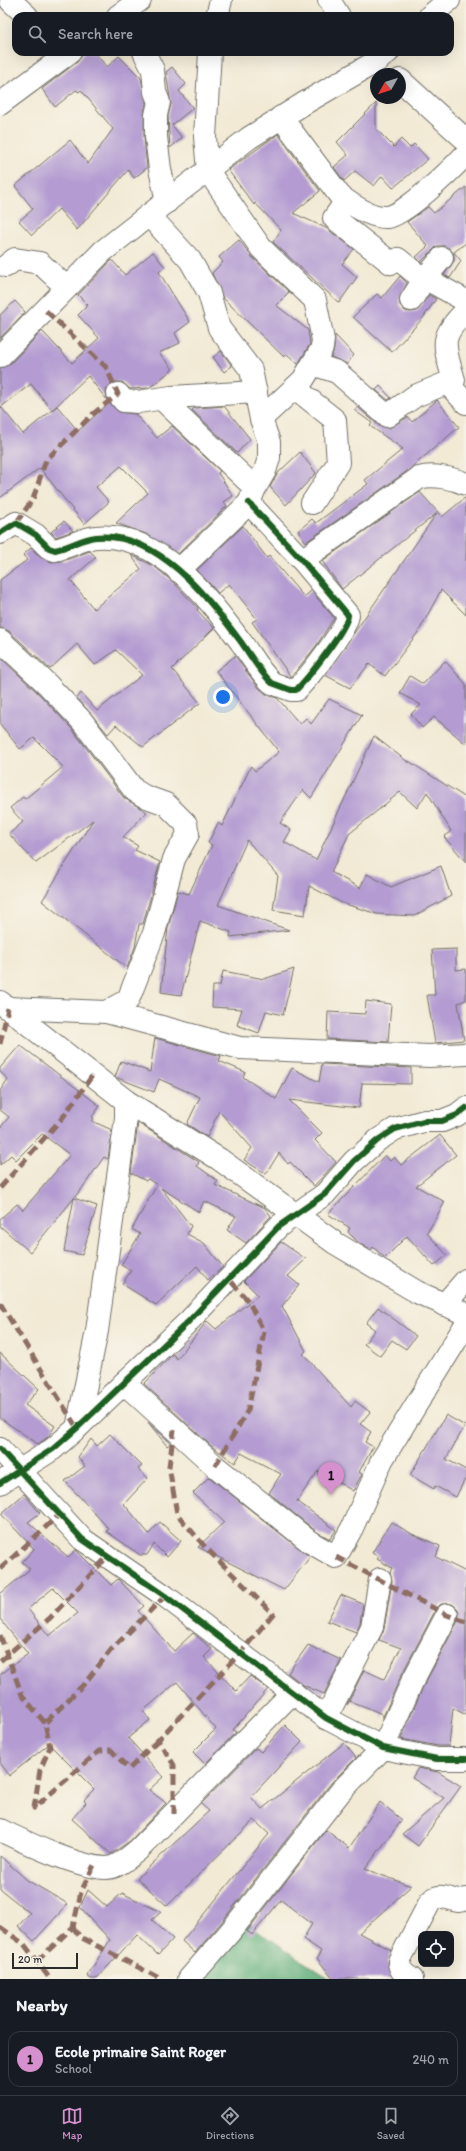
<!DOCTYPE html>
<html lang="en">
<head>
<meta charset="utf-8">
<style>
	:root { --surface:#171b24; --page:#242831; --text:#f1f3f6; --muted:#9ea1a6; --line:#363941; --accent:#d690ce }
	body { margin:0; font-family:Itim,sans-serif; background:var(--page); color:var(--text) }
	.controls { position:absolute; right:12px; bottom:12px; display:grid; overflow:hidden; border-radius:8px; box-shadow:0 4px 16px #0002 }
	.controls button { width:36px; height:36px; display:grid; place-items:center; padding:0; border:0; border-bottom:1px solid var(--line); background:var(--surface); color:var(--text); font:20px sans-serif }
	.compass { position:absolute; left:370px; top:68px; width:36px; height:36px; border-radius:50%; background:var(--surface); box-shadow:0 4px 16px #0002; rotate:231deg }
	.scale { position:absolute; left:12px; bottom:10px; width:66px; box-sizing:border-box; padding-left:4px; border:2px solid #2b2b2b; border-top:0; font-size:11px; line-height:14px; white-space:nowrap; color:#2b2b2b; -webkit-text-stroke:3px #f7f3e8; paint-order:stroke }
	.you { position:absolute; left:223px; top:697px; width:14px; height:14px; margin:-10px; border:3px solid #fff; border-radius:50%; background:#1a73e8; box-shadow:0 0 0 6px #1a73e833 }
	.badge { display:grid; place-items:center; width:26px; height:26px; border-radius:50%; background:var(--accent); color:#111; font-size:13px; font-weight:700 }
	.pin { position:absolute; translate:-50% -33px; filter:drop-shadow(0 1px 2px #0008) }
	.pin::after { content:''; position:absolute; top:21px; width:14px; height:12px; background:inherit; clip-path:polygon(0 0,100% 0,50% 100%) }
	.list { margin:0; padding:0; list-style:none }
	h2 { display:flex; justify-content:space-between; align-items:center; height:52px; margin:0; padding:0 16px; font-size:17px }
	h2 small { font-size:13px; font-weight:400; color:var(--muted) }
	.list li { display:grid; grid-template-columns:26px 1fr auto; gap:12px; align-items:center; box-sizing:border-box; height:56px; margin:0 8px 8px; padding:0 8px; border:1px solid var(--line); border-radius:12px }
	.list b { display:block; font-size:15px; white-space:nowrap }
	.list p { margin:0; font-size:13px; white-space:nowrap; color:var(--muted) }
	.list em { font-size:13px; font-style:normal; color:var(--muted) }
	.icon { flex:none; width:22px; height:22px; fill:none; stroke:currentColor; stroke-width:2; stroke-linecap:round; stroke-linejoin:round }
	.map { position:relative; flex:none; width:466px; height:1979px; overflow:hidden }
	.search { position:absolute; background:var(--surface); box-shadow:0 4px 16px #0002; left:12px; right:12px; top:12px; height:44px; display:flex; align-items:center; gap:10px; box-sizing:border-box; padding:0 14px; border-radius:12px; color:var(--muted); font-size:15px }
	.sheet { height:116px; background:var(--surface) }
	nav { display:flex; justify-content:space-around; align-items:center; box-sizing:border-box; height:56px; border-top:1px solid var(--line); background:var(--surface); font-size:11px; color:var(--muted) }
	nav a { display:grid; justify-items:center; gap:2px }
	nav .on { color:var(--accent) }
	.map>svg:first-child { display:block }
	.forest { fill:#5ead79; stroke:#446c52 }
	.building { fill:#b49cd2; fill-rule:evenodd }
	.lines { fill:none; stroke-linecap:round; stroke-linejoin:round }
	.minor-casing { stroke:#716e66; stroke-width:24 }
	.minor { stroke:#fff; stroke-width:22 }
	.quiet { stroke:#8d6e63; stroke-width:5; stroke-dasharray:10 5; stroke-linecap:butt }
	.cycleway-casing { stroke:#f7f3e8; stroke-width:8 }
	.cycleway { stroke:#1b5e20; stroke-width:6 }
</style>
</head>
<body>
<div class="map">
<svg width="466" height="1979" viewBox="0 0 466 1979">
	<rect width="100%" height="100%" fill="#f7f3e8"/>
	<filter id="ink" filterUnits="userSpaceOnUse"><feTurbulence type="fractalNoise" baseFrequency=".025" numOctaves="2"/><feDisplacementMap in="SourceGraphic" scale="8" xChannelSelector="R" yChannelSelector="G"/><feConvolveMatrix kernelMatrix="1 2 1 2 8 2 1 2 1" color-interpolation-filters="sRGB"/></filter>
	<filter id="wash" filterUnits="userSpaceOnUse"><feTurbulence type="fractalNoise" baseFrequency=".012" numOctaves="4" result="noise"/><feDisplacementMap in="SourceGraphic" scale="16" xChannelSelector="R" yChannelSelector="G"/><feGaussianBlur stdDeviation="0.9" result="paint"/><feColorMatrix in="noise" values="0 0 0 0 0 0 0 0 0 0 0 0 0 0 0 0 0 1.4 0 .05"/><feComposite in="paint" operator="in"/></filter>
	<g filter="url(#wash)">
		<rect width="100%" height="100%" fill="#f2ead5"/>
		<polygon class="forest" points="247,1923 329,1979 198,1979"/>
		<g id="blocks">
			<g class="building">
				<polygon points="85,52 94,52 107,67 119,56 141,78 146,103 144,115 144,137 147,168 134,178 128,170 77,230 59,209 32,235 19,221 33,209 15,186 70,140 88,164 113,129 81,90 79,92 76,90 55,107 42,89 77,62"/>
				<polygon points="172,67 186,84 179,91 193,108 172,125 182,138 170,148 168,116 171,104 166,72"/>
				<polygon points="376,103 376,129 394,147 401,139 410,148 414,144 428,159 393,188 382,176 374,186 355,171 344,181 334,167 348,155 337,142"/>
				<polygon points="278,134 320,191 293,213 326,228 354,249 342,264 357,277 339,303 273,242 281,230 255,203 254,205 228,170"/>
				<polygon points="466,187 466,243 454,252 461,261 450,278 444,275 454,261 454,254 450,249 444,246 437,246 421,262 416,257 428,246 407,222 428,207 434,213"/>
				<polygon points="239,240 252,257 289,292 276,305 308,330 310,344 298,364 287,354 284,357 223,298 212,273 223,262 219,257"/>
				<polygon points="153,252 165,267 159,272 190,322 175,333 180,343 159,353 173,369 149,388 130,389 122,382 115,382 106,390 107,400 88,376 52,410 31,384 1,407 23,434 57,406 78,431 109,403 119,412 135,414 157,438 172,426 220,471 218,473 233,496 224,502 227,506 178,554 146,534 116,523 148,493 121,466 96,487 109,502 84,524 40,468 0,498 0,368 9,365 42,331 72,363 99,338 78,315 88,305 78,295 112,260 125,275"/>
				<polygon points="400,276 407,283 399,299 400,305 405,311 411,312 417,311 429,295 436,299 423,318 392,352 353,317 377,294 382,298"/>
				<polygon points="15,301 25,312 0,338 0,315"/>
				<polygon points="335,335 354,355 347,364 331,357 334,350"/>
				<polygon points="221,351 232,366 224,372 213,357"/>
				<polygon points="380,386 391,398 388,400 376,390"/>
				<polygon points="437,400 459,427 406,472 306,542 298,531 312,519 316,523 368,484 365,480 403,449 370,426 372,423 354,410 358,407 379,426 389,428 408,417 412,422"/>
				<polygon points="224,406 250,439 237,453 192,410 194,408"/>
				<polygon points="300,452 316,473 286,505 270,487 278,473"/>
				<polygon points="420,492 442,517 466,497 466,615 441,590 419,631 385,676 369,664 350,688 325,675 437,513 342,589 322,561"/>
				<polygon points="64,521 73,531 56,537 51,532"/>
				<polygon points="243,526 267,558 269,556 304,597 311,591 334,618 316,646 291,677 252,622 257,619 229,584 218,593 197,570"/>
				<polygon points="31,548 40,557 51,562 63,561 90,551 96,557 70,580 94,609 141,569 131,555 154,566 173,582 198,608 197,610 214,628 172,669 200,703 143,747 116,725 108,734 77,698 81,693 97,711 142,675 116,650 95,665 77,644 50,669 9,631 0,628 0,580 27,560 23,555"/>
				<polygon points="235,656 258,687 267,695 277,698 300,724 306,718 311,724 329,699 362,715 311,798 303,790 280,823 291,830 284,842 316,860 374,736 409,763 407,760 466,798 466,862 444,837 451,831 427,792 417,808 400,792 349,834 331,872 360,888 367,874 391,887 441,866 451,896 414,916 377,914 342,903 309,886 305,915 273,910 278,876 247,840 218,905 289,930 230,937 231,932 200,921 181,995 161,992 168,928 178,891 189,894 212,845 208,843 218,823 222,826 251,766 255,771 279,752 216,671"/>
				<polygon points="0,657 38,693 72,729 124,798 147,812 123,837 138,846 135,850 160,862 143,924 139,924 135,947 127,968 42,901 93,820 36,863 9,834 23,822 10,808 23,797 25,799 63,767 34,738 20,749 0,724"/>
				<polygon points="445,661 466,684 466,744 434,717 422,728 411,714 421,705 400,693 410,676 423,684"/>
				<polygon points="456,949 456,970 466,969 466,1000 458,1003 464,1040 435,1043 427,995 435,995 432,950"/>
				<polygon points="294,969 283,1015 266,1011 259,1033 237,1025 242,1009 212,1007 213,986 220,986 223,971 264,979"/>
				<polygon points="366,1001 391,1004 388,1042 327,1039 328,1012 365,1014"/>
				<polygon points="155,1038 221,1056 219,1061 245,1072 243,1077 276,1099 292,1068 319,1082 322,1064 411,1068 411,1084 362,1083 359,1108 289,1100 322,1133 315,1140 336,1162 314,1186 290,1162 288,1164 279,1153 266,1174 244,1160 252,1148 219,1111 207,1137 187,1124 200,1097 159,1079 154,1092 115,1077 121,1061 150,1072"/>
				<polygon points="20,1045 100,1106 92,1117 94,1118 92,1121 112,1130 108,1159 104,1157 83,1187 30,1252 0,1226 0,1219 17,1204 23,1210 70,1155 42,1134 16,1160 11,1155 0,1165 0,1128 9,1117 0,1110 0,1091 8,1079 0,1072 0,1068"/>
				<polygon points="138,1123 199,1162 197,1166 218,1181 215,1185 265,1208 271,1216 246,1243 227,1230 236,1216 204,1201 199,1212 161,1188 191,1226 187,1234 204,1243 223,1267 208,1280 197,1266 156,1305 122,1284 131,1271 121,1265 140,1234 132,1229 157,1185 148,1179 146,1181 131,1173"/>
				<polygon points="440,1135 456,1155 416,1186 445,1202 427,1233 447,1255 434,1266 407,1236 385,1258 373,1247 371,1250 359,1243 348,1232 350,1228 328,1214 385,1155 390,1161 394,1157 401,1165"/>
				<polygon points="74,1198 97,1206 82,1255 64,1251"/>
				<polygon points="281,1242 306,1259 288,1276 299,1285 282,1306 306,1351 303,1354 351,1407 355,1401 370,1412 360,1424 371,1432 365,1442 373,1447 359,1472 362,1474 353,1491 318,1471 297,1501 336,1530 330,1539 317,1532 269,1493 281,1474 241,1453 235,1463 210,1445 144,1384 173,1354 177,1359 207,1321 216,1329 258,1295 244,1281"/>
				<polygon points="378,1307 416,1336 406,1349 392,1340 380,1356 364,1344 375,1330 366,1323"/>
				<polygon points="0,1353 39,1389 25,1405 55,1426 48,1437 38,1444 0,1418"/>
				<polygon points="446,1415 465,1426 446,1459 466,1470 466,1477 456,1497 435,1486 434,1489 410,1475"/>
				<polygon points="148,1422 171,1443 167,1446"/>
				<polygon points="110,1434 142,1466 138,1469 148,1478 124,1504 149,1534 160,1522 181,1541 167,1557 154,1544 147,1555 140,1555 106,1531 109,1529 65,1481 85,1466 78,1457 91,1439 97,1446"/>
				<polygon points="209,1477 310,1557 284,1590 198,1547 224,1522 193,1493"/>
				<path d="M 24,1494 L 40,1513 L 28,1522 L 68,1557 L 76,1550 L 111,1585 L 118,1579 L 144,1606 L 138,1611 L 174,1651 L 193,1633 L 212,1649 L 204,1657 L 236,1691 L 250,1676 L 268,1689 L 233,1730 L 236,1732 L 205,1764 L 193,1752 L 216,1729 L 177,1682 L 143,1711 L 150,1720 L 128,1738 L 163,1777 L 149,1790 L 166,1803 L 130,1841 L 111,1854 L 72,1819 L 86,1803 L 84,1800 L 94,1789 L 49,1744 L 9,1776 L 0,1764 L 0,1674 L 28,1654 L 0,1619 L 0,1594 L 30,1569 L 22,1562 L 34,1549 L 1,1514 ZM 53,1588 L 78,1613 L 49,1636 L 28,1609 Z"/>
				<polygon points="391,1522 412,1534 440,1546 436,1557 466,1572 466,1715 453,1708 449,1746 438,1746 401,1739 423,1687 458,1621 459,1615 458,1609 452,1604 441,1604 436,1609 401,1676 382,1719 382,1714 366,1707 349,1701 347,1705 364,1670 384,1679 401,1648 379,1640 384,1629 392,1581 390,1572 392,1568 377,1559 379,1557 372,1553"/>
				<polygon points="341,1595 363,1604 360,1623 356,1632 327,1621"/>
				<polygon points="308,1645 341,1660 324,1694 303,1685 288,1673"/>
				<polygon points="285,1725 302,1742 251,1797 262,1809 344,1743 356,1758 331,1783 220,1924 195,1953 182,1941 269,1834 254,1820 167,1906 137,1878 209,1811 201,1804 256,1748 261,1752"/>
				<polygon points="418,1768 438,1772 461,1786 418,1846 402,1834 444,1798 412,1778"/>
				<polygon points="380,1802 402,1820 365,1869 411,1886 359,1933 391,1950 387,1962 393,1979 333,1979 317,1958 321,1951 303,1939 312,1924 281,1900 252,1935 247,1931 326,1830 349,1848"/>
				<polygon points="0,1856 27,1880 68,1904 34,1941 18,1926 30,1913 0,1889"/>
				<polygon points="88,1890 107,1907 122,1893 161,1912 152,1920 173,1939 158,1955 137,1935 96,1979 91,1979 87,1976 110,1940 80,1907"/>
			</g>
		</g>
	</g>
	<g filter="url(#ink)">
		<use href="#blocks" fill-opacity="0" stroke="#716e66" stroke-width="1"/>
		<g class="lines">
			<g class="minor-casing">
				<g id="minor">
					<polyline points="329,0 339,16"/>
					<polyline points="11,1 27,16"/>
					<polyline points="118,16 140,0"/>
					<polyline points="217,16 221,0"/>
					<polyline points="430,16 449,0"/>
					<polyline points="144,52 153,70 155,92 159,102 156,115 156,137 160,169 167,202"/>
					<polyline points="210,52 205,137 208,171 261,248 315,300 323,340 322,348 303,380 261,419"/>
					<polyline points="400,80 466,140"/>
					<polyline points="0,104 70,52"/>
					<path d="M 281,117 L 340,196 C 352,205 371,218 387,217 C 404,216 453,168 466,154"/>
					<polyline points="346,201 334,218 391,263 398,259 414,272 466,301 466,305"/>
					<polyline points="149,215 190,260 209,293 219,328 251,370 261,419 269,442 269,458 265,471 255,488 249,503 178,571"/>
					<polyline points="6,266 15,259 40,263 66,287"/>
					<polyline points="411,300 425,278 442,258"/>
					<polyline points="0,356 103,251 149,215 249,138 303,104 377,61 388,52"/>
					<path d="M 313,364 L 337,372 L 387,416 L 415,396 L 454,380 C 444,346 438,337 466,311"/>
					<polyline points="447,383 466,403"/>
					<polyline points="295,388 335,420 338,463 312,503"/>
					<polyline points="118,394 124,401 138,402 171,397 256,392"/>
					<polyline points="162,399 255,488"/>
					<path d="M 0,533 L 16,523 L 36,535 L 49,548 L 55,550 C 69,547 83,538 96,537 C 158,531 208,598 241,642 C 251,656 259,671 272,683 L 291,690 L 296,690 C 307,679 348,628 348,615 L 302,560 L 249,503"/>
					<path d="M 302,560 L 419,478 C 433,474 453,478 466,484"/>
					<polyline points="0,640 47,684 82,721 134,790 144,796 166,804 186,824 188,834 174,859 154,933 128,1000 106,1012"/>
					<polyline points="0,1002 126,1101 219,1159 335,1243 417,1292 466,1314"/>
					<polyline points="8,1008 106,1012 240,1048 429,1056 466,1054"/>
					<polyline points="444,1305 466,1280"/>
					<polyline points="124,1383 215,1466 310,1542 336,1557 352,1528 382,1460 466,1324"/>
					<polyline points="77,1428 97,1331 126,1118 126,1101"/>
					<polyline points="0,1449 82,1539 165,1596 326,1718 383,1748 437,1759 466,1759"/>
					<polyline points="0,1483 53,1449 77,1428 188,1322 279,1226 325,1194 354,1161 378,1140 395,1129 424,1121 442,1121 457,1115 466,1108"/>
					<polyline points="326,1718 372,1627 380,1579"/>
					<path d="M 0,1830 C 27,1843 77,1867 106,1868 C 118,1868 129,1857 138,1850 L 293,1692"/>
					<polyline points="189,1979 230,1932 341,1791 383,1748 412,1682 447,1615"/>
					<path d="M 412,1979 C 404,1974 399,1970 399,1961 L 430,1902 C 443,1888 454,1907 466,1899"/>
				</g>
			</g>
			<use href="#minor" class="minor"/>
			<g class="quiet">
				<polyline points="16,523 33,499 46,460 93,414 118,394 106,367 45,310"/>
				<polyline points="0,1044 8,1008"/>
				<polyline points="0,1188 63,1117 92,1076"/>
				<polyline points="0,1303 77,1428"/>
				<polyline points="215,1466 248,1410 264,1332 249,1302 229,1279"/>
				<polyline points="336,1557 447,1615 466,1622"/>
				<polyline points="0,1569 60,1514"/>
				<polyline points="0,1635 22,1695 45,1723"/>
				<polyline points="0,1661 50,1618 108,1556"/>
				<polyline points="158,1740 129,1769 111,1750 99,1751 34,1808 40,1770 50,1747 45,1723 85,1683 111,1650 165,1596"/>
				<polyline points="174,1814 174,1765 158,1740 241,1652 273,1614 206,1548 177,1514 169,1466 174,1430"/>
				<polyline points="0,1927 24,1944 50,1979"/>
				<polyline points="73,1927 80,1937 161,1979"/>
				<polyline points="37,1961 73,1927 81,1892 94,1865"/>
			</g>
			<g class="cycleway-casing">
				<g id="cycleway">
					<path d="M 0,533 L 16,523 L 36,535 L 49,548 L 55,550 C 69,547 83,538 96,537 C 158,531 208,598 241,642 C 251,656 259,671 272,683 L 291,690 L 296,690 C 307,679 348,628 348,615 L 302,560 L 249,503"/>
					<polyline points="0,1449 82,1539 165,1596 326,1718 383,1748 437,1759 466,1759"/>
					<polyline points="0,1483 53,1449 77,1428 188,1322 279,1226 325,1194 354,1161 378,1140 395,1129 424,1121 442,1121 457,1115 466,1108"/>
				</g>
			</g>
			<use href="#cycleway" class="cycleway"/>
		</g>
	</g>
</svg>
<div class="controls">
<button><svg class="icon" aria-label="locate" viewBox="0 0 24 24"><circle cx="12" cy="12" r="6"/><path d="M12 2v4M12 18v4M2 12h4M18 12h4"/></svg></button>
</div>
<svg class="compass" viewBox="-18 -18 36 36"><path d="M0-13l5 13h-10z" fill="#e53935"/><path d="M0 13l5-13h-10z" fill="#9ea1a6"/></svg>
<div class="scale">20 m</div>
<div class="you"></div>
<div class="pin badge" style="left:331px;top:1495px">1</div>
<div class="search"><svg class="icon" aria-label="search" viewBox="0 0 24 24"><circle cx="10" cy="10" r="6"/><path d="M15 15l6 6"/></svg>Search here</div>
</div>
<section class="sheet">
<h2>Nearby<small></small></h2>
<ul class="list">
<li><span class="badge">1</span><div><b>Ecole primaire Saint Roger</b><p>School</p></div><em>240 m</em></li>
</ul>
</section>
<nav>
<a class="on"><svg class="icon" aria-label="map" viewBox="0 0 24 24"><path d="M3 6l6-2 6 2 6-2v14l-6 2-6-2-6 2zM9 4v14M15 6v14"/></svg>Map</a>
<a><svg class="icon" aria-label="directions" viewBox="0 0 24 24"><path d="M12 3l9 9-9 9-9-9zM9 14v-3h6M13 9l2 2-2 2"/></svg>Directions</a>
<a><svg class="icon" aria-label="saved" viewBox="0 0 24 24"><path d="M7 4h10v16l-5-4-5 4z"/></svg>Saved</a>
</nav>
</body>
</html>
